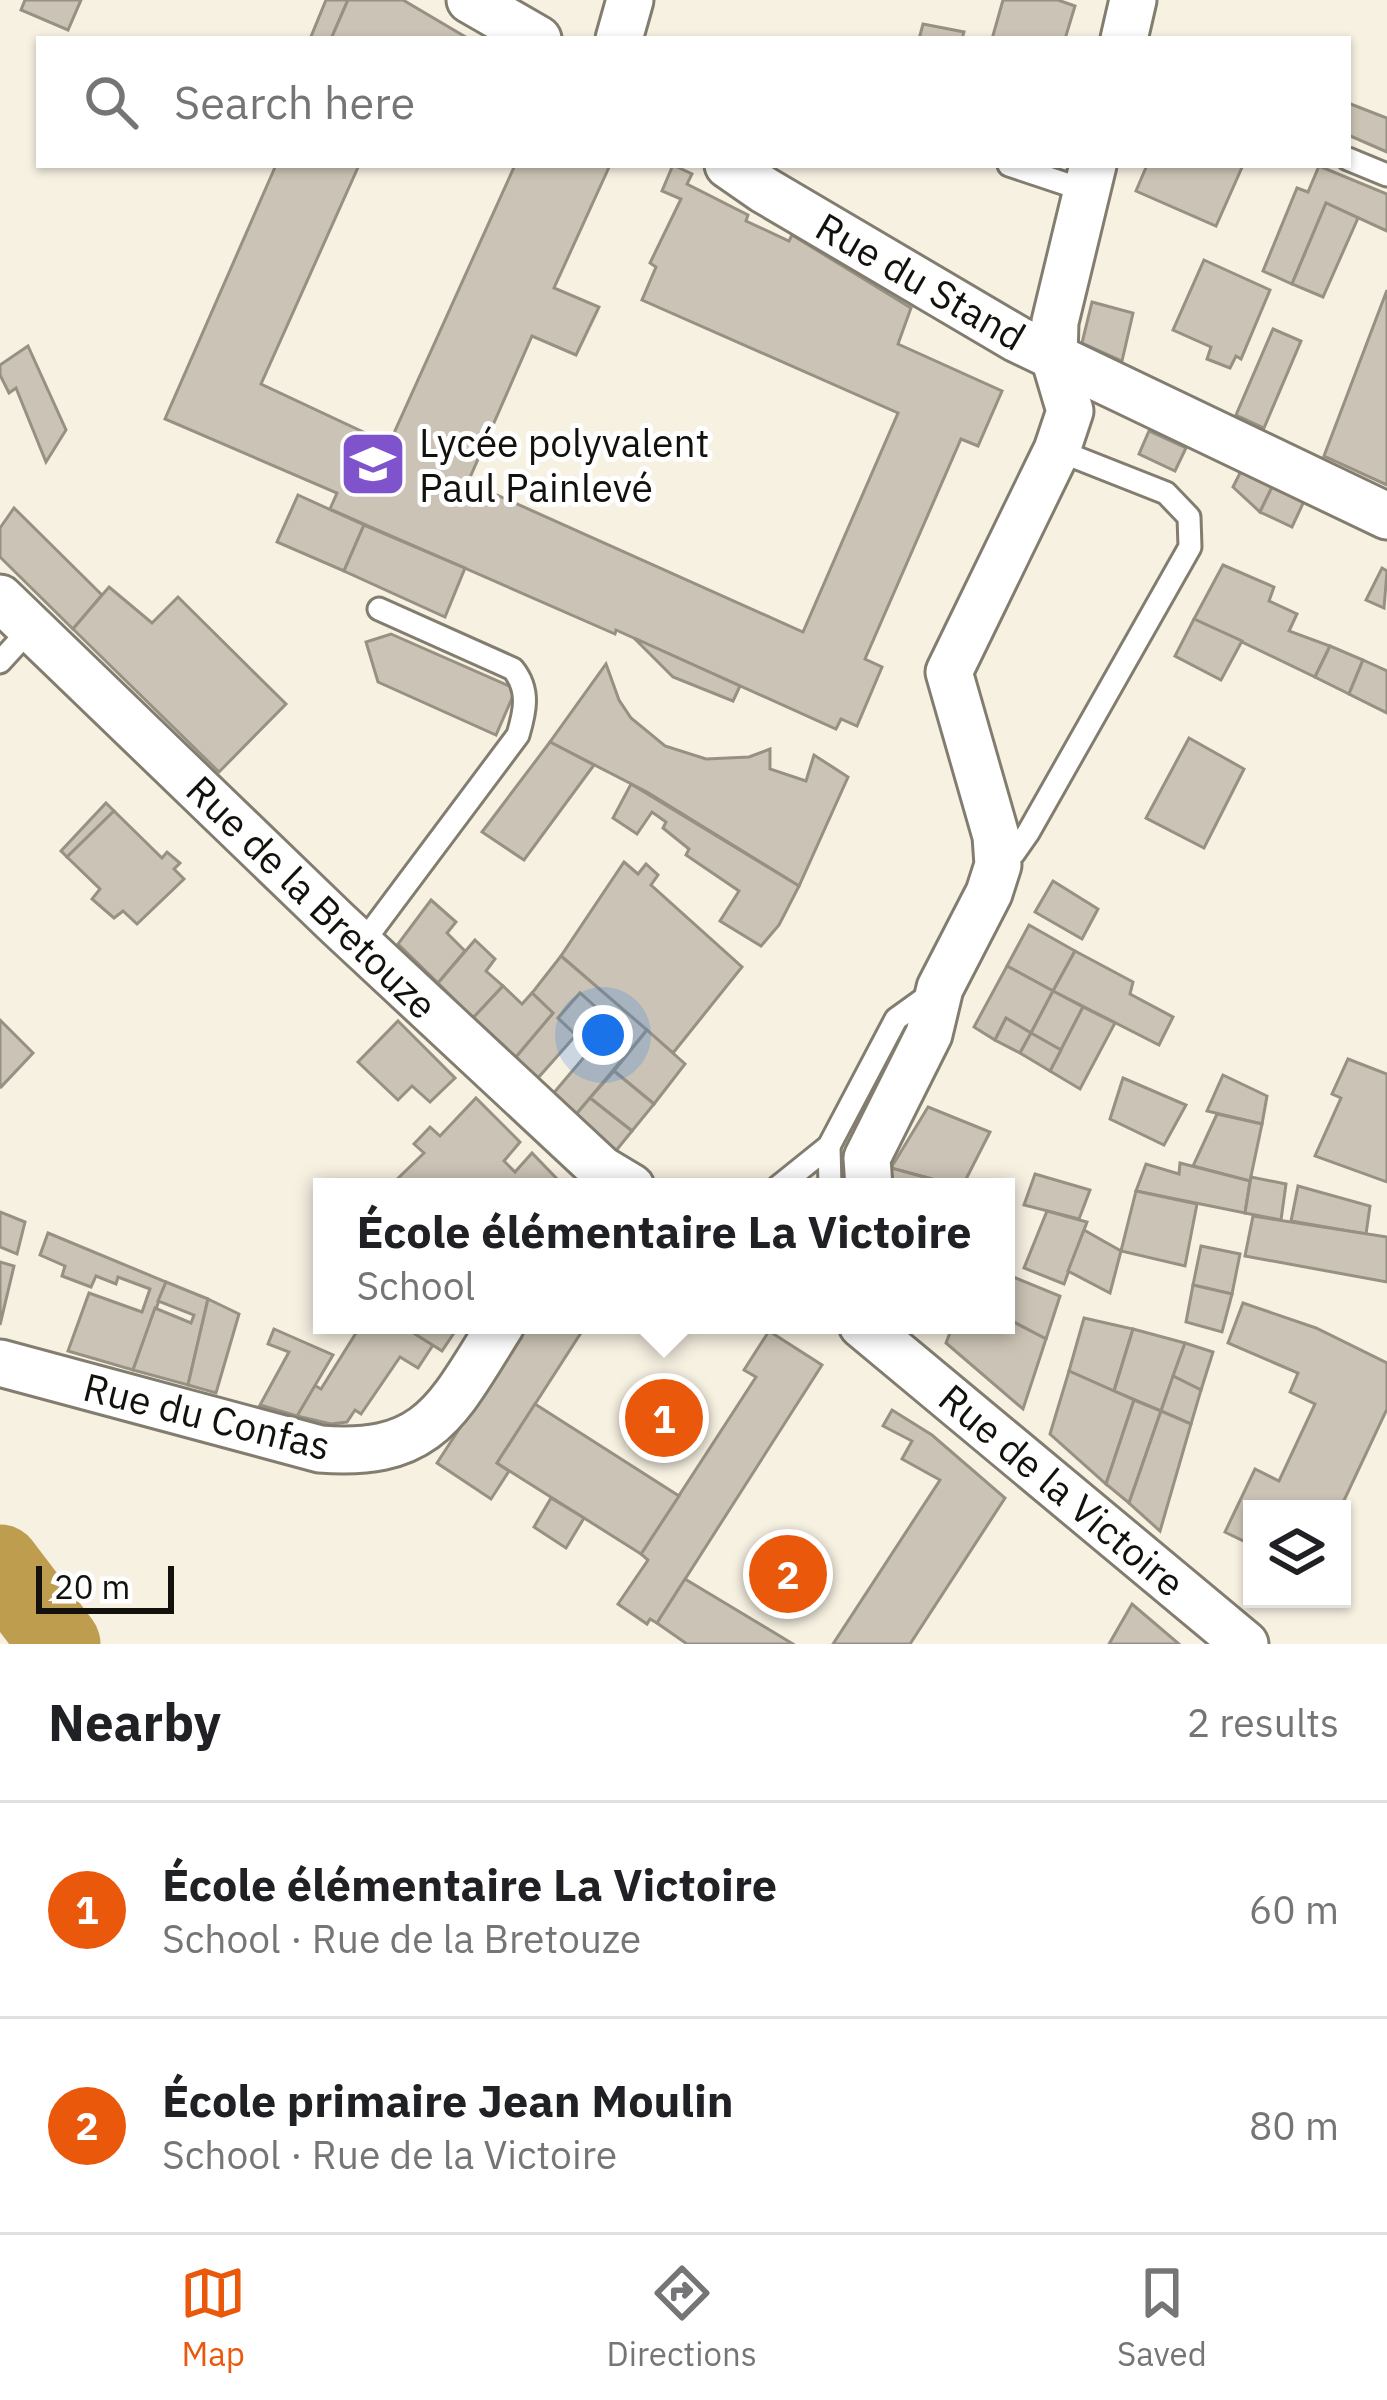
<!DOCTYPE html>
<html lang="en">
<head>
<meta charset="utf-8">
<style>
	:root { --surface:#fff; --page:#f2f2f2; --text:#202124; --muted:#757577; --line:#e0e0e0; --accent:#ea580c }
	body { margin:0; font-family:"IBM Plex Sans",sans-serif; background:var(--page); color:var(--text) }
	.controls { position:absolute; right:36px; bottom:36px; display:grid; overflow:hidden; border-radius:0px; box-shadow:0 3px 9px #0004 }
	.controls button { width:108px; height:108px; display:grid; place-items:center; padding:0; border:0; border-bottom:3px solid var(--line); background:var(--surface); color:var(--text); font:60px sans-serif }
	.scale { position:absolute; left:36px; bottom:30px; width:138px; box-sizing:border-box; padding-left:12px; border:6px solid #13110c; border-top:0; font-size:33px; line-height:42px; white-space:nowrap; color:#13110c; -webkit-text-stroke:9px #fff; paint-order:stroke }
	.you { position:absolute; left:603px; top:1035px; width:42px; height:42px; margin:-30px; border:9px solid #fff; border-radius:50%; background:#1a73e8; box-shadow:0 0 0 18px #1a73e833 }
	.badge { display:grid; place-items:center; width:78px; height:78px; border-radius:50%; background:var(--accent); color:#fff; font-size:39px; font-weight:700 }
	.pin { position:absolute; translate:-50% -50%; border:6px solid #fff; box-shadow:0 3px 12px #0006 }
	.popup { position:absolute; left:313px; top:1178px; width:702px; height:156px; box-sizing:border-box; display:grid; place-content:center; border-radius:0px; background:var(--surface); filter:drop-shadow(0 3px 9px #0005); font-size:39px; white-space:nowrap; color:var(--muted) }
	.popup b { font-size:45px; color:var(--text) }
	.popup::after { content:''; position:absolute; left:50%; top:100%; margin-left:-24px; border:24px solid transparent; border-top-color:var(--surface) }
	.list { margin:0; padding:0; list-style:none }
	h2 { display:flex; justify-content:space-between; align-items:center; height:156px; margin:0; padding:0 48px; font-size:51px }
	h2 small { font-size:39px; font-weight:400; color:var(--muted) }
	.list li { display:grid; grid-template-columns:78px 1fr auto; gap:36px; align-items:center; box-sizing:border-box; height:216px; padding:0 48px; border-top:3px solid var(--line) }
	.list b { display:block; font-size:45px; white-space:nowrap }
	.list p { margin:0; font-size:39px; white-space:nowrap; color:var(--muted) }
	.list em { font-size:39px; font-style:normal; color:var(--muted) }
	.icon { flex:none; width:66px; height:66px; fill:none; stroke:currentColor; stroke-width:2; stroke-linecap:round; stroke-linejoin:round }
	.map { position:relative; flex:none; width:1387px; height:1644px; overflow:hidden }
	.search { position:absolute; background:var(--surface); box-shadow:0 3px 9px #0004; left:36px; right:36px; top:36px; height:132px; display:flex; align-items:center; gap:30px; box-sizing:border-box; padding:0 42px; border-radius:0px; color:var(--muted); font-size:45px }
	.sheet { height:588px; background:var(--surface) }
	nav { display:flex; justify-content:space-around; align-items:center; box-sizing:border-box; height:168px; border-top:3px solid var(--line); background:var(--surface); font-size:33px; color:var(--muted) }
	nav a { display:grid; justify-items:center; gap:6px }
	nav .on { color:var(--accent) }
	.map>svg:first-child { display:block }
	.lines { fill:none; stroke-linecap:round; stroke-linejoin:round }
	.river { stroke:#be9d4f; stroke-width:81 }
	.building { fill:#cbc4b6; stroke:#979183; stroke-width:3 }
	.service-casing { stroke:#837d70; stroke-width:27 }
	.minor-casing { stroke:#837d70; stroke-width:51 }
	.service { stroke:#fff; stroke-width:21 }
	.minor { stroke:#fff; stroke-width:45 }
	.labels { text-anchor:middle; dominant-baseline:central; stroke-width:10; stroke-linejoin:round; paint-order:stroke }
	.street-label { font-size:39px; fill:#13110c; stroke:#fff }
	.poi-label { font-size:39px; fill:#13110c; stroke:#fff; text-anchor:start }
</style>
</head>
<body>
<div class="map">
<svg width="1387" height="1644" viewBox="0 0 1387 1644">
	<rect width="100%" height="100%" fill="#f7f1e2"/>
	<g class="lines">
		<polyline class="river" points="0,1565 60,1644"/>
	</g>
	<g class="building">
		<polygon points="25,0 81,0 68,30 21,10"/>
		<polygon points="326,0 348,0 331,39 310,39"/>
		<polygon points="348,0 403,0 469,39 331,39"/>
		<polygon points="1003,0 1058,0 1075,6 1065,39 992,39"/>
		<polygon points="923,24 964,32 962,39 919,39"/>
		<polygon points="1348,103 1387,118 1387,152 1348,135"/>
		<polygon points="276,165 359,165 261,384 389,444 515,165 610,165 554,288 599,307 576,355 532,336 468,482 803,632 898,413 642,300 656,267 650,263 681,199 662,191 673,165 692,174 687,184 748,215 746,221 789,241 792,235 911,308 898,344 1002,391 978,446 961,439 865,659 882,667 857,726 841,719 836,729 616,630 615,634 380,531 330,509 337,493 165,419"/>
		<polygon points="1147,165 1243,165 1216,226 1136,191"/>
		<polygon points="1319,166 1387,194 1387,231 1326,203 1292,284 1263,271 1297,188 1308,192"/>
		<polygon points="1326,203 1358,218 1323,297 1292,284"/>
		<polygon points="1204,260 1270,290 1241,359 1236,356 1230,368 1207,359 1211,347 1173,330"/>
		<polygon points="1387,290 1387,485 1324,456"/>
		<polygon points="1092,302 1133,313 1122,361 1082,343"/>
		<polygon points="1273,329 1301,341 1264,428 1236,415"/>
		<polygon points="28,346 66,430 46,462 16,388 9,393 0,375 0,365"/>
		<polygon points="1149,431 1186,448 1175,471 1139,454"/>
		<polygon points="1242,469 1274,483 1260,512 1233,487"/>
		<polygon points="1274,483 1306,497 1292,527 1260,512"/>
		<polygon points="298,495 364,525 344,571 277,542"/>
		<polygon points="14,508 102,595 73,629 0,557 0,528"/>
		<polygon points="364,525 465,568 445,617 344,571"/>
		<polygon points="1223,565 1274,587 1269,601 1297,614 1289,631 1330,646 1315,677 1194,619"/>
		<polygon points="1382,568 1387,571 1384,608 1366,600"/>
		<polygon points="109,587 152,623 178,597 286,704 219,772 73,629"/>
		<polygon points="1194,619 1242,641 1221,680 1175,656"/>
		<polygon points="391,634 516,689 496,735 378,682 366,642"/>
		<polygon points="634,638 740,686 733,701 673,677"/>
		<polygon points="1330,646 1363,660 1349,694 1315,677"/>
		<polygon points="1363,660 1387,671 1387,713 1349,694"/>
		<polygon points="606,664 619,700 631,718 665,746 706,759 749,757 770,749 770,769 806,781 814,755 848,777 799,886 647,792 550,742"/>
		<polygon points="1189,738 1244,769 1204,848 1146,818"/>
		<polygon points="550,742 594,765 524,860 482,832"/>
		<polygon points="631,784 799,886 779,925 761,946 720,921 739,891 686,855 689,849 663,828 666,822 652,812 637,834 613,818"/>
		<polygon points="106,803 114,811 67,857 61,851"/>
		<polygon points="114,811 162,858 167,852 180,863 174,869 184,879 137,924 123,911 114,918 92,899 100,889 67,857"/>
		<polygon points="624,862 638,874 646,864 658,875 651,885 742,967 673,1053 561,956"/>
		<polygon points="1053,881 1098,909 1082,939 1035,912"/>
		<polygon points="431,900 456,922 447,933 465,951 438,983 398,944"/>
		<polygon points="1029,925 1075,951 1053,991 1007,966"/>
		<polygon points="475,940 495,959 486,971 503,986 473,1018 438,983"/>
		<polygon points="1075,951 1133,982 1130,994 1173,1017 1159,1045 1053,991"/>
		<polygon points="561,956 647,1030 573,1118 552,1095 613,1023 580,993 558,1018 576,1035 537,1079 515,1058 553,1013 532,993"/>
		<polygon points="1007,966 1053,991 1031,1033 1006,1018 995,1040 974,1027"/>
		<polygon points="503,986 522,1004 532,993 553,1013 515,1058 473,1018"/>
		<polygon points="1053,991 1083,1007 1061,1050 1031,1033"/>
		<polygon points="580,993 599,1010 576,1035 558,1018"/>
		<polygon points="1083,1007 1115,1023 1080,1089 1050,1071"/>
		<polygon points="1006,1018 1031,1033 1020,1053 995,1040"/>
		<polygon points="0,1020 33,1053 1,1087 0,1086"/>
		<polygon points="398,1021 455,1078 430,1102 412,1086 398,1100 358,1062"/>
		<polygon points="647,1030 685,1064 654,1104 614,1071"/>
		<polygon points="1031,1033 1061,1050 1050,1071 1020,1053"/>
		<polygon points="1348,1059 1387,1074 1387,1182 1315,1156 1341,1098 1332,1094"/>
		<polygon points="614,1071 654,1104 632,1131 590,1098"/>
		<polygon points="1223,1075 1267,1096 1262,1124 1207,1111"/>
		<polygon points="1123,1078 1186,1105 1164,1145 1110,1119"/>
		<polygon points="476,1098 520,1142 504,1161 515,1172 532,1153 558,1180 553,1187 389,1187 424,1153 414,1144 430,1127 440,1136"/>
		<polygon points="590,1098 632,1131 614,1153 573,1118"/>
		<polygon points="928,1107 990,1132 962,1187 891,1168"/>
		<polygon points="1217,1114 1262,1124 1250,1181 1193,1166"/>
		<polygon points="1180,1163 1250,1181 1245,1213 1136,1191 1146,1164 1179,1174"/>
		<polygon points="891,1168 961,1187 891,1187"/>
		<polygon points="1035,1174 1090,1190 1079,1219 1024,1205"/>
		<polygon points="1251,1177 1286,1184 1281,1220 1245,1213"/>
		<polygon points="1298,1186 1370,1206 1366,1234 1291,1221"/>
		<polygon points="1136,1191 1197,1204 1185,1266 1121,1251"/>
		<polygon points="1047,1211 1087,1222 1064,1284 1024,1268"/>
		<polygon points="0,1212 25,1222 17,1254 0,1247"/>
		<polygon points="1253,1216 1387,1237 1387,1282 1245,1256"/>
		<polygon points="1084,1230 1121,1251 1110,1293 1068,1271"/>
		<polygon points="48,1233 166,1282 133,1370 68,1351 89,1293 142,1312 150,1289 118,1277 116,1284 96,1276 91,1287 62,1276 65,1266 40,1255"/>
		<polygon points="1201,1246 1240,1254 1232,1294 1193,1285"/>
		<polygon points="0,1262 14,1266 0,1325"/>
		<polygon points="1006,1274 1060,1296 1046,1339 1006,1318"/>
		<polygon points="166,1282 208,1299 188,1385 133,1370 155,1308 191,1323 194,1315 158,1301"/>
		<polygon points="1193,1285 1232,1294 1222,1332 1186,1322"/>
		<polygon points="208,1299 239,1314 216,1393 188,1385"/>
		<polygon points="1243,1303 1316,1328 1387,1363 1387,1409 1340,1509 1252,1509 1252,1545 1225,1532 1255,1469 1279,1481 1315,1404 1290,1392 1298,1373 1228,1343"/>
		<polygon points="1006,1318 1046,1339 1023,1409 946,1343 953,1325 1006,1325"/>
		<polygon points="1084,1318 1133,1329 1114,1391 1069,1371"/>
		<polygon points="361,1325 401,1325 433,1345 418,1368 400,1357 361,1414 355,1410 347,1422 331,1424 297,1416 314,1385 321,1389"/>
		<polygon points="401,1325 442,1325 454,1333 442,1351"/>
		<polygon points="527,1325 586,1325 497,1463 509,1471 491,1499 437,1463"/>
		<polygon points="274,1329 333,1355 297,1416 260,1405 289,1352 268,1344"/>
		<polygon points="1133,1329 1185,1343 1161,1411 1114,1391"/>
		<polygon points="769,1331 822,1365 657,1623 650,1619 647,1624 618,1604 648,1560 641,1554 756,1377 744,1370"/>
		<polygon points="1185,1343 1213,1352 1201,1390 1173,1376"/>
		<polygon points="1069,1371 1134,1400 1106,1484 1050,1434"/>
		<polygon points="1173,1376 1201,1390 1191,1424 1161,1411"/>
		<polygon points="1134,1400 1161,1411 1129,1503 1106,1484"/>
		<polygon points="535,1404 679,1496 641,1554 497,1463"/>
		<polygon points="892,1410 932,1435 1005,1498 910,1644 833,1644 940,1480 902,1459 912,1441 883,1426"/>
		<polygon points="1161,1411 1191,1424 1160,1531 1129,1503"/>
		<polygon points="551,1498 584,1518 566,1548 534,1527"/>
		<polygon points="685,1579 793,1644 687,1644 657,1623"/>
		<polygon points="1132,1604 1179,1644 1109,1644"/>
	</g>
	<g class="lines">
		<g class="service-casing">
			<g id="service">
				<polyline points="1348,159 1387,175"/>
				<polyline points="1009,165 1087,191"/>
				<polyline points="0,662 31,628"/>
				<polyline points="999,865 1014,853 1028,833 1190,547 1189,517 1166,493 1057,450"/>
				<path d="M 361,945 L 518,735 C 525,711 530,690 513,669 L 379,609"/>
				<polyline points="829,1146 830,1187"/>
				<polyline points="778,1187 829,1146 896,1019 935,991"/>
			</g>
		</g>
		<g class="minor-casing">
			<g id="minor">
				<polyline points="470,0 538,39"/>
				<polyline points="619,39 630,0"/>
				<polyline points="1124,39 1133,0"/>
				<polyline points="728,165 764,190 1017,339 1387,516"/>
				<polyline points="0,598 337,923 601,1169 631,1187"/>
				<polyline points="869,1187 867,1158 929,1034 940,988 989,893 998,865 996,836 949,672 1057,450 1070,411 1054,357 1055,322 1093,165"/>
				<polyline points="862,1325 1245,1644"/>
				<path d="M 0,1363 L 320,1449 C 431,1458 448,1408 501,1325"/>
			</g>
		</g>
		<use href="#service" class="service"/>
		<use href="#minor" class="minor"/>
	</g>
	<defs>
		<g id="school-square" transform="scale(3.45)"><rect x="-9" y="-9" width="18" height="18" rx="4" fill="#7f53cc" stroke="#fff"/><path d="M0-5L7-2L0 1L-7-2ZM-4 1L0 2.5L4 1V4Q0 6-4 4Z" fill="#fff"/></g>
	</defs>
	<g fill-rule="evenodd">
		<use href="#school-square" x="373" y="464"/>
	</g>
	<g class="labels">
		<g class="street-label">
			<text transform="translate(921 281) rotate(30)">Rue du Stand</text>
			<text transform="translate(312 897) rotate(44)">Rue de la Bretouze</text>
			<text transform="translate(207 1416) rotate(14)">Rue du Confas</text>
			<text transform="translate(1062 1490) rotate(40)">Rue de la Victoire</text>
		</g>
		<g class="poi-label">
			<text x="419" y="442">Lycée polyvalent<tspan x="419" dy="45">Paul Painlevé</tspan></text>
		</g>
	</g>
</svg>
<div class="controls">
<button><svg class="icon" aria-label="layers" viewBox="0 0 24 24"><path d="M12 4l9 5-9 5-9-5zM3 14l9 5 9-5"/></svg></button>
</div>
<div class="scale">20 m</div>
<div class="you"></div>
<div class="pin badge" style="left:664px;top:1418px">1</div>
<div class="popup"><b>École élémentaire La Victoire</b>School</div>
<div class="pin badge" style="left:788px;top:1574px">2</div>
<div class="search"><svg class="icon" aria-label="search" viewBox="0 0 24 24"><circle cx="10" cy="10" r="6"/><path d="M15 15l6 6"/></svg>Search here</div>
</div>
<section class="sheet">
<h2>Nearby<small>2 results</small></h2>
<ul class="list">
<li><span class="badge">1</span><div><b>École élémentaire La Victoire</b><p>School · Rue de la Bretouze</p></div><em>60 m</em></li>
<li><span class="badge">2</span><div><b>École primaire Jean Moulin</b><p>School · Rue de la Victoire</p></div><em>80 m</em></li>
</ul>
</section>
<nav>
<a class="on"><svg class="icon" aria-label="map" viewBox="0 0 24 24"><path d="M3 6l6-2 6 2 6-2v14l-6 2-6-2-6 2zM9 4v14M15 6v14"/></svg>Map</a>
<a><svg class="icon" aria-label="directions" viewBox="0 0 24 24"><path d="M12 3l9 9-9 9-9-9zM9 14v-3h6M13 9l2 2-2 2"/></svg>Directions</a>
<a><svg class="icon" aria-label="saved" viewBox="0 0 24 24"><path d="M7 4h10v16l-5-4-5 4z"/></svg>Saved</a>
</nav>
</body>
</html>
